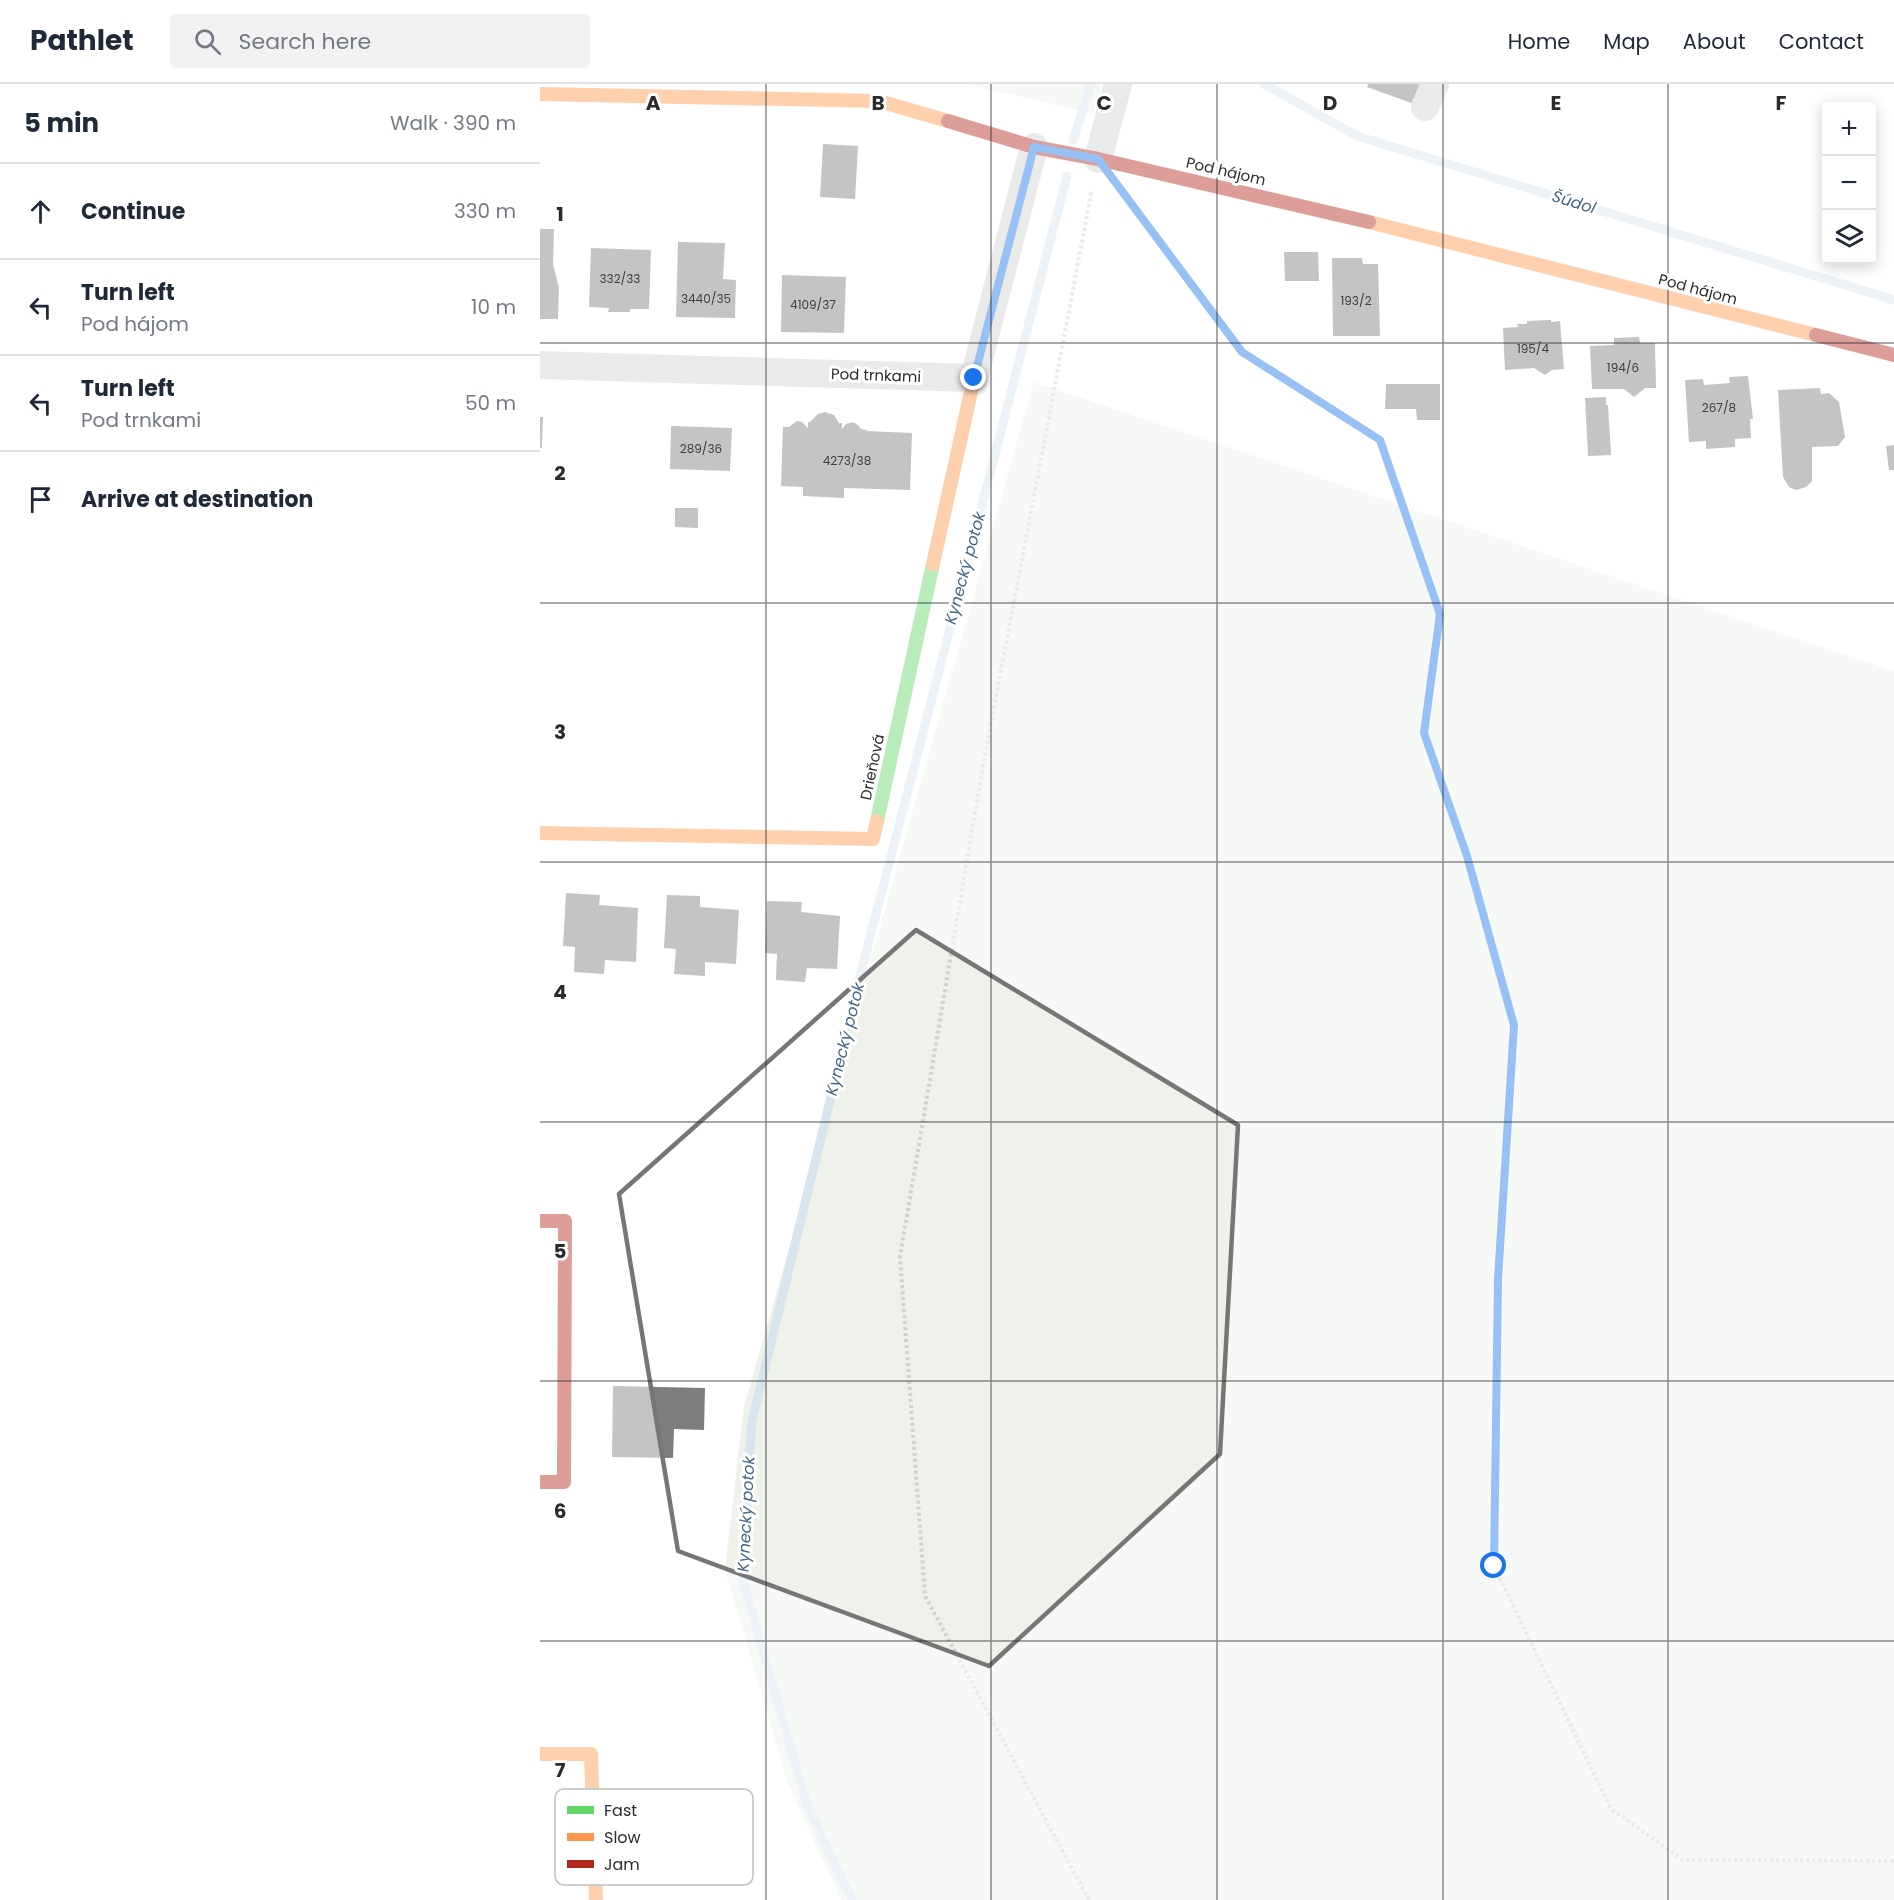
<!DOCTYPE html>
<html lang="en">
<head>
<meta charset="utf-8">
<style>
	:root { --surface:#fff; --page:#f2f2f3; --text:#1f2937; --muted:#747a83; --line:#e0e1e3 }
	body { margin:0; font-family:Poppins,sans-serif; background:var(--page); color:var(--text) }
	.controls { position:absolute; right:18px; top:18px; display:grid; overflow:hidden; border-radius:6px; box-shadow:0 3px 15px #0003 }
	.controls button { width:54px; height:54px; display:grid; place-items:center; padding:0; border:0; border-bottom:2px solid var(--line); background:var(--surface); color:var(--text); font:30px sans-serif }
	.stop { position:absolute; width:18px; height:18px; margin:-14px; border:4px solid #1a73e8; border-radius:50%; background:#fff }
	.stop.end { background:#1a73e8; border-color:#fff; box-shadow:0 2px 6px #0008 }
	.list { margin:0; padding:0; list-style:none }
	h2 { display:flex; justify-content:space-between; align-items:center; height:78px; margin:0; padding:0 24px; font-size:26px }
	h2 small { font-size:20px; font-weight:400; color:var(--muted) }
	.list li { display:grid; grid-template-columns:39px 1fr auto; gap:18px; align-items:center; box-sizing:border-box; height:96px; padding:0 24px; border-top:2px solid var(--line) }
	.list b { display:block; font-size:22px; white-space:nowrap }
	.list p { margin:0; font-size:20px; white-space:nowrap; color:var(--muted) }
	.list em { font-size:20px; font-style:normal; color:var(--muted) }
	.icon { flex:none; width:33px; height:33px; fill:none; stroke:currentColor; stroke-width:2; stroke-linecap:round; stroke-linejoin:round }
	.map { position:relative; flex:none; width:1354px; height:1816px; overflow:hidden }
	header { display:flex; align-items:center; gap:36px; box-sizing:border-box; height:84px; padding:0 30px; background:var(--surface); border-bottom:2px solid var(--line) }
	header strong { font-size:28px }
	nav { display:flex; gap:33px; margin-inline-start:auto; font-size:21px }
	.search { width:420px; height:54px; background:var(--page); display:flex; align-items:center; gap:15px; box-sizing:border-box; padding:0 21px; border-radius:6px; color:var(--muted); font-size:22px }
	main { display:flex }
	aside { flex:1; background:var(--surface) }
	.map>svg:first-child { display:block }
	.green { fill:#eef2eb }
	.lines { fill:none; stroke-linecap:round; stroke-linejoin:round }
	.stream { stroke:#d8e4ee; stroke-width:9 }
	.building { fill:#7d7d7d }
	.path { stroke:#d1d1d1; stroke-width:4; stroke-dasharray:3 3; stroke-linecap:butt }
	.street { stroke:#d1d1d1; stroke-width:28 }
	.fast { stroke:#63d668; stroke-width:14 }
	.slow { stroke:#ff974d; stroke-width:14 }
	.jam { stroke:#b3261e; stroke-width:14 }
	.route { stroke:#1a73e8; stroke-width:8 }
	.marked { fill:none; stroke:#767676; stroke-width:4.5; stroke-linejoin:round }
	.grid { fill:none; stroke:#2c2c2c; stroke-width:1.5; stroke-opacity:0.55 }
	.labels { text-anchor:middle; dominant-baseline:central; stroke-width:6; stroke-linejoin:round; paint-order:stroke }
	.number-label { font-size:12px; fill:#404040 }
	.street-label { font-size:15px; fill:#2c2c2c; stroke:#fff }
	.water-label { font-size:16px; font-style:italic; fill:#436785; stroke:#fff }
	.key { fill:#fff; stroke:#c0c0c0; stroke-width:1.5 }
	.key-label { font-size:16px; fill:#2c2c2c }
	.grid-label { font-size:20px; text-anchor:middle; font-weight:bold; fill:#2c2c2c; stroke:#fff; stroke-width:6; stroke-linejoin:round; paint-order:stroke }
</style>
</head>
<body>
<header>
<strong>Pathlet</strong>
<div class="search"><svg class="icon" aria-label="search" viewBox="0 0 24 24"><circle cx="10" cy="10" r="6"/><path d="M15 15l6 6"/></svg>Search here</div>
<nav><a>Home</a><a>Map</a><a>About</a><a>Contact</a></nav>
</header>
<main>
<aside>
<h2>5 min<small>Walk · 390 m</small></h2>
<ul class="list">
<li><svg class="icon" aria-label="ahead" viewBox="0 0 24 24"><path d="M12 20V5M6 11l6-6 6 6"/></svg><div><b>Continue</b></div><em>330 m</em></li>
<li><svg class="icon" aria-label="left" viewBox="0 0 24 24"><path d="M17 20v-9H6M10 6l-5 5 5 5"/></svg><div><b>Turn left</b><p>Pod hájom</p></div><em>10 m</em></li>
<li><svg class="icon" aria-label="left" viewBox="0 0 24 24"><path d="M17 20v-9H6M10 6l-5 5 5 5"/></svg><div><b>Turn left</b><p>Pod trnkami</p></div><em>50 m</em></li>
<li><svg class="icon" aria-label="arrive" viewBox="0 0 24 24"><path d="M6 21V4h12l-3 4 3 4H6"/></svg><div><b>Arrive at destination</b></div></li>
</ul>
</aside>
<div class="map">
<svg width="1354" height="1816" viewBox="0 0 1354 1816">
	<rect width="100%" height="100%" fill="#fff"/>
	<g class="green">
		<polygon points="425,0 562,0 554,30"/>
		<polygon points="494,298 1354,587 1354,1816 301,1816 248,1700 185,1485 204,1323"/>
	</g>
	<g class="lines">
		<g class="stream">
			<polyline points="724,0 817,52 1354,216"/>
			<polyline points="533,56 551,0"/>
			<polyline points="312,1816 267,1721 202,1492 212,1337 327,865 527,92"/>
		</g>
	</g>
	<g class="building">
		<polygon points="828,0 881,0 874,20 827,3"/>
		<polygon points="283,60 318,62 315,115 280,113"/>
		<polygon points="0,145 14,145 13,180 19,204 18,235 0,235"/>
		<polygon points="138,158 185,159 183,195 196,196 195,234 136,233"/>
		<polygon points="51,164 111,166 109,225 90,225 90,228 68,228 69,224 49,223"/>
		<polygon points="744,168 778,168 779,197 745,197"/>
		<polygon points="792,174 822,174 823,180 838,180 840,252 793,252"/>
		<polygon points="242,191 306,193 304,249 241,248"/>
		<polygon points="1011,236 1011,238 1020,237 1024,285 1012,286 1005,291 994,284 965,286 963,244 978,243 977,240 987,240 987,237"/>
		<polygon points="1099,253 1100,259 1115,259 1116,304 1105,304 1094,313 1084,305 1052,305 1050,262 1074,261 1074,254"/>
		<polygon points="1208,292 1213,335 1210,335 1211,354 1195,355 1195,363 1166,365 1166,357 1149,358 1145,296 1163,295 1164,301 1190,299 1189,293"/>
		<polygon points="846,300 900,300 900,336 877,336 876,325 845,325"/>
		<polygon points="1280,304 1281,310 1289,309 1299,318 1305,353 1298,362 1272,363 1272,397 1266,403 1256,406 1249,403 1243,393 1238,306"/>
		<polygon points="1066,313 1066,321 1068,321 1071,371 1048,372 1045,314"/>
		<polygon points="285,328 294,331 299,339 302,339 302,345 306,340 313,338 318,341 321,345 327,346 326,347 372,349 370,406 304,404 304,414 263,412 263,403 241,402 243,343 249,343 257,337 262,338 268,344 268,338 270,338 278,330"/>
		<polygon points="0,333 3,333 2,364 0,364"/>
		<polygon points="131,342 192,344 190,387 130,385"/>
		<polygon points="1354,361 1354,386 1349,386 1346,362"/>
		<polygon points="135,424 158,424 158,444 135,443"/>
		<polygon points="26,809 60,811 59,821 98,824 96,878 65,876 64,890 34,888 35,863 23,862"/>
		<polygon points="127,811 160,812 160,823 199,826 196,880 165,878 165,892 134,890 136,865 124,864"/>
		<polygon points="227,817 262,818 261,828 300,832 297,885 267,884 265,898 236,896 237,870 225,869"/>
		<polygon points="73,1302 165,1304 164,1346 134,1345 133,1374 72,1373"/>
	</g>
	<g class="lines">
		<g class="path">
			<polyline points="589,116 702,268 840,356 900,530 883,649 927,772 974,941 959,1195 954,1482 1071,1725 1143,1776 1354,1777"/>
			<polyline points="549,1816 385,1512 360,1173 442,687 552,105"/>
		</g>
		<g class="street">
			<polyline points="885,23 895,0"/>
			<polyline points="558,75 578,0"/>
			<polyline points="0,281 434,294 494,63"/>
		</g>
		<polyline class="fast" points="337,737 393,480"/>
		<g class="slow">
			<polyline points="0,10 339,17 408,37"/>
			<polyline points="829,138 1276,251"/>
			<polyline points="393,480 434,294"/>
			<polyline points="0,749 333,755 337,737"/>
			<polyline points="0,1670 51,1670 56,1816"/>
		</g>
		<g class="jam">
			<polyline points="408,37 494,63 558,75 829,138"/>
			<polyline points="1276,251 1354,271"/>
			<polyline points="0,1137 25,1137 24,1398 0,1398"/>
		</g>
	</g>
	<g class="lines">
		<polyline class="route" points="434,294 494,63 558,75 702,268 840,356 900,530 884,649 927,772 974,941 958,1195 954,1482"/>
	</g>
	<path d="M0 0H1354V1816H0ZM 376,846 L 698,1041 L 680,1370 L 449,1582 L 138,1467 L 79,1110 Z" fill="#fff" fill-opacity=".55" fill-rule="evenodd"/>
	<path class="marked" d="M 376,846 L 698,1041 L 680,1370 L 449,1582 L 138,1467 L 79,1110 Z"/>
	<path class="grid" d="M 226,0 L 226,1816M 451,0 L 451,1816M 677,0 L 677,1816M 903,0 L 903,1816M 1128,0 L 1128,1816M 0,259 L 1354,259M 0,519 L 1354,519M 0,778 L 1354,778M 0,1038 L 1354,1038M 0,1297 L 1354,1297M 0,1557 L 1354,1557"/>
	<g class="labels">
		<g class="number-label">
			<text x="80" y="194">332/33</text>
			<text x="166" y="214">3440/35</text>
			<text x="816" y="216">193/2</text>
			<text x="273" y="220">4109/37</text>
			<text x="993" y="264">195/4</text>
			<text x="1083" y="283">194/6</text>
			<text x="1179" y="323">267/8</text>
			<text x="161" y="364">289/36</text>
			<text x="307" y="376">4273/38</text>
		</g>
		<g class="street-label">
			<text transform="translate(686 87) rotate(13)">Pod hájom</text>
			<text transform="translate(1158 205) rotate(15)">Pod hájom</text>
			<text transform="translate(336 291) rotate(2)">Pod trnkami</text>
			<text transform="translate(332 683) rotate(-78)">Drieňová</text>
		</g>
		<g class="water-label">
			<text transform="translate(1034 118) rotate(17)">Šúdol</text>
			<text transform="translate(425 484) rotate(-75)">Kynecký potok</text>
			<text transform="translate(305 955) rotate(-76)">Kynecký potok</text>
			<text transform="translate(206 1430) rotate(-87)">Kynecký potok</text>
		</g>
	</g>
	<rect x="15" y="1705" width="198" height="96" rx="9" class="key"/>
	<rect x="27" y="1722" width="27" height="8" fill="#63d668"/>
	<rect x="27" y="1749" width="27" height="8" fill="#ff974d"/>
	<rect x="27" y="1776" width="27" height="8" fill="#b3261e"/>
	<g class="key-label">
		<text x="64" y="1732">Fast</text>
		<text x="64" y="1759">Slow</text>
		<text x="64" y="1786">Jam</text>
	</g>
	<g class="grid-label">
		<text x="113" y="26">A</text>
		<text x="338" y="26">B</text>
		<text x="564" y="26">C</text>
		<text x="790" y="26">D</text>
		<text x="1016" y="26">E</text>
		<text x="1241" y="26">F</text>
		<text x="20" y="137">1</text>
		<text x="20" y="396">2</text>
		<text x="20" y="655">3</text>
		<text x="20" y="915">4</text>
		<text x="20" y="1174">5</text>
		<text x="20" y="1434">6</text>
		<text x="20" y="1693">7</text>
	</g>
</svg>
<div class="controls">
<button>+</button>
<button>−</button>
<button><svg class="icon" aria-label="layers" viewBox="0 0 24 24"><path d="M12 4l9 5-9 5-9-5zM3 14l9 5 9-5"/></svg></button>
</div>
<div class="stop" style="left:954px;top:1482px"></div>
<div class="stop end" style="left:434px;top:294px"></div>
</div>
</main>
</body>
</html>
